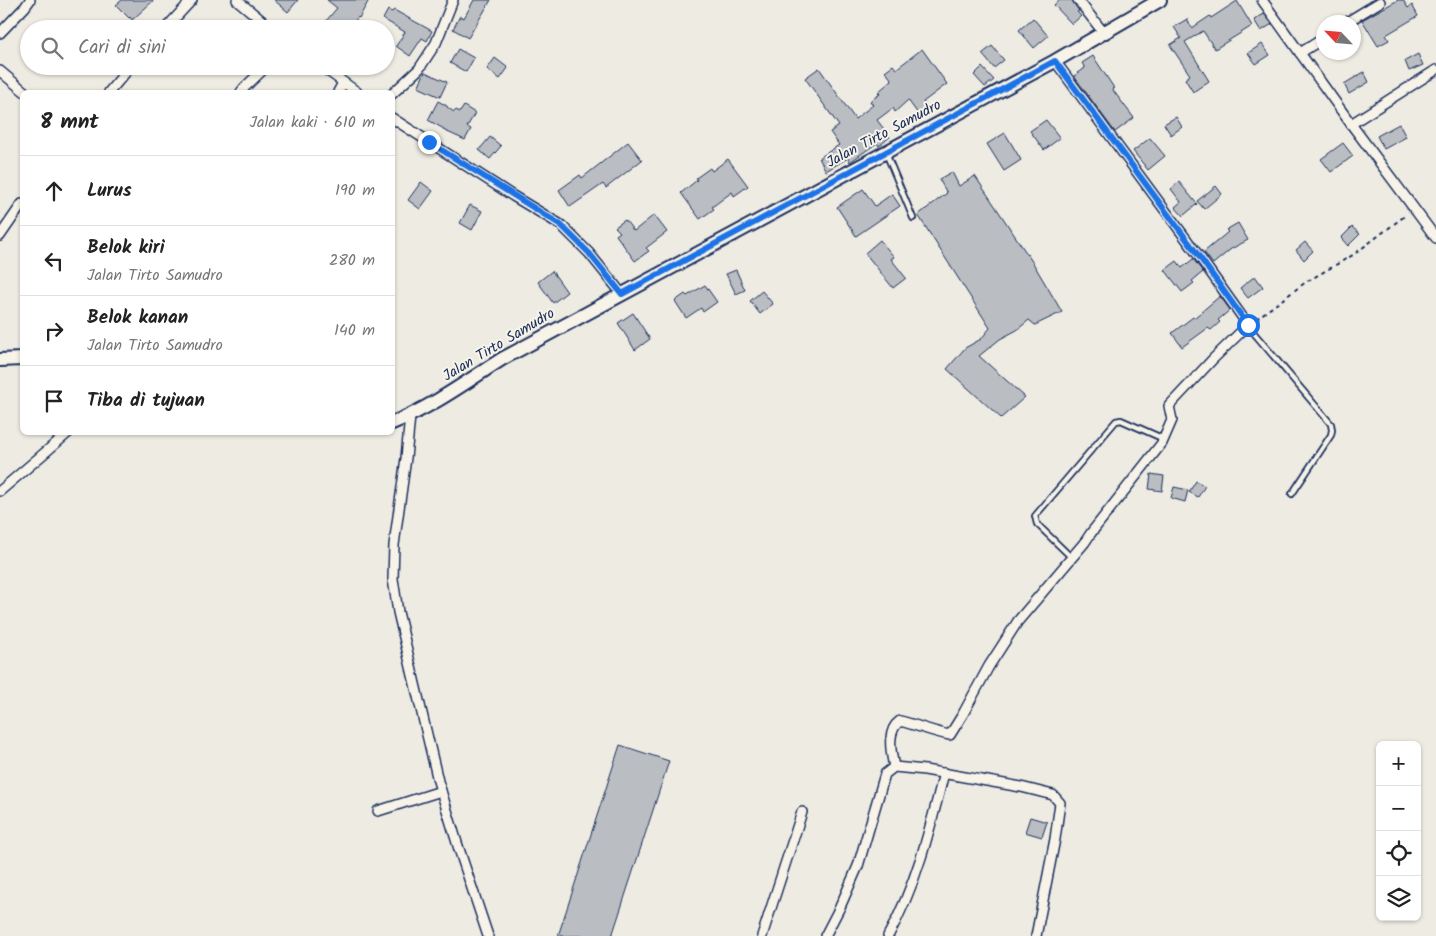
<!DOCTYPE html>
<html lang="id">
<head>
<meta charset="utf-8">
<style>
	:root { --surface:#fff; --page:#f2f2f2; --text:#222; --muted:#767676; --line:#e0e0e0 }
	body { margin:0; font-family:Kalam,sans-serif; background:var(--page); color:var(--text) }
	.controls { position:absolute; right:15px; bottom:15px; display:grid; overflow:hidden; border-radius:8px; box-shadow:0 1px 4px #0004 }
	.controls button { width:45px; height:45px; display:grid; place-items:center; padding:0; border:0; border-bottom:1px solid var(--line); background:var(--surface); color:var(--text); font:25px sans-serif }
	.compass { position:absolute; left:1316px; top:15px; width:45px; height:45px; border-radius:50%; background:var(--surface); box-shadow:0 1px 4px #0004; rotate:296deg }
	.stop { position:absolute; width:15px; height:15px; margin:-11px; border:4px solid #1a73e8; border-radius:50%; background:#fff }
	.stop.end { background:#1a73e8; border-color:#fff; box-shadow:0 1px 5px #0008 }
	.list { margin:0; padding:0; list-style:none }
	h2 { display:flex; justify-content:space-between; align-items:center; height:65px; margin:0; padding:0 20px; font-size:21px }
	h2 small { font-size:16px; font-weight:400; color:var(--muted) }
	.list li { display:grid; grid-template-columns:32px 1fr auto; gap:15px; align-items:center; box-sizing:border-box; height:70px; padding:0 20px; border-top:1px solid var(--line) }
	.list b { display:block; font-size:19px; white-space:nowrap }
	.list p { margin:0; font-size:16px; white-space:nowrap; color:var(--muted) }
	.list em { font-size:16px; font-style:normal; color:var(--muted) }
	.icon { flex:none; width:28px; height:28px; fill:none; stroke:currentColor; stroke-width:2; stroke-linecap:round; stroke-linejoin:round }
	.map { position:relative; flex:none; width:1436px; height:936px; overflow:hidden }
	.search { position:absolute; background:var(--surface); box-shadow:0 1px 4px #0004; left:20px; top:20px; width:375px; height:55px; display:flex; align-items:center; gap:12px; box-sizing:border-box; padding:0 18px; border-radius:28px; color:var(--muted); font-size:19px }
	.panel { position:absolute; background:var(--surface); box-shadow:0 1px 4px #0004; left:20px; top:90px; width:375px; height:345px; border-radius:8px }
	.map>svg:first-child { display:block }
	.building { fill:#babdc2; stroke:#1b2f5e }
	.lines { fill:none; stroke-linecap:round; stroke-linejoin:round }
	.lane-casing { stroke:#1b2f5e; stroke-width:8 }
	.street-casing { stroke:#1b2f5e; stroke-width:12 }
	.secondary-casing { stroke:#1b2f5e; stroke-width:16 }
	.path { stroke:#1b2f5e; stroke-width:2; stroke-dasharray:4 4; stroke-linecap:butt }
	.lane { stroke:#f7f3e8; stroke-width:4.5 }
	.street { stroke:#f7f3e8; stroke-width:9 }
	.secondary { stroke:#f7f3e8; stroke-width:12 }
	.route { stroke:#1a73e8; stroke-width:6 }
	.labels { text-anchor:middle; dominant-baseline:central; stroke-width:4; stroke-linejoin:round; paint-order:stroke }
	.street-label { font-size:15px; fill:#1b2f5e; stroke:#f7f3e8 }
</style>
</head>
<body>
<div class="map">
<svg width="1436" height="936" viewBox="0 0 1436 936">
	<rect width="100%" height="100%" fill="#eeebe2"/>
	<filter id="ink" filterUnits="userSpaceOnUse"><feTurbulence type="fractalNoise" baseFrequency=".02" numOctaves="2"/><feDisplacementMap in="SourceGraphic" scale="10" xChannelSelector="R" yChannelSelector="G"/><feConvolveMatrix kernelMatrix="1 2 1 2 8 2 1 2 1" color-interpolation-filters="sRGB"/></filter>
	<g filter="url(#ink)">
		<g class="building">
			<polygon points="122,0 154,0 132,20 130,17 129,18 116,5"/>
			<polygon points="274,0 298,0 288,12"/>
			<polygon points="327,0 369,0 359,18 358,17 348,29 335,29 326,21 337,8"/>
			<polygon points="474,0 491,0 468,38 453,29 460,16 464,18"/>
			<polygon points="1059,0 1072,0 1079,11 1077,12 1081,16 1072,24 1054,5"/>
			<polygon points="1398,0 1403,0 1408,8 1412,5 1418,16 1386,35 1389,40 1378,46 1362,20"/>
			<polygon points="1237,1 1252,26 1215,49 1203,31 1185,42 1209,81 1193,92 1185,79 1190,75 1170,45 1181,38 1174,27 1187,19 1192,28 1210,16 1211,18"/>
			<polygon points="388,10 392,12 394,10 432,31 427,41 422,38 410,56 396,46 405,32 383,19"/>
			<polygon points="1264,14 1272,24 1261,31 1254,20"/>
			<polygon points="1033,18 1048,36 1034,48 1019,30"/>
			<polygon points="1262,44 1270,55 1256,64 1248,53"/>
			<polygon points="992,46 1004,60 994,68 982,54"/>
			<polygon points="458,49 474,58 466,72 450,63"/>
			<polygon points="922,49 947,84 923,102 930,112 921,118 908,100 895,112 893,108 877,120 890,137 879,146 877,143 850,162 848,158 826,171 819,158 839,145 830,132 839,126 805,78 819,68 855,119 873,105 870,101 880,94 878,92 892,80 885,71 893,65 896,69"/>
			<polygon points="1418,54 1423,65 1409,71 1405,61"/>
			<polygon points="1093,56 1114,88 1112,89 1134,118 1115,132 1074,76 1085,68 1082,63"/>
			<polygon points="495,58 508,68 500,79 487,69"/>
			<polygon points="982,67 994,80 985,87 974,75"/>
			<polygon points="425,72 447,82 440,97 418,87"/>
			<polygon points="1364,72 1369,82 1349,94 1344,84"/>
			<polygon points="438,101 447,106 447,107 454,112 456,110 460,112 464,106 475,113 467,127 471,129 465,140 443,130 444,129 428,120"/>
			<polygon points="1176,117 1182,127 1171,135 1164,124"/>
			<polygon points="1046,120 1060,138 1044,150 1030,131"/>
			<polygon points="1399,124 1406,137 1384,149 1377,136"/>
			<polygon points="1005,133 1021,160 1004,171 987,144"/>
			<polygon points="490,137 501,146 490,159 479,150"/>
			<polygon points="1150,138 1165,156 1148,170 1133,151"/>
			<polygon points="628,142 642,160 606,188 603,184 570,207 559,190 580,175 582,178"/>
			<polygon points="1343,143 1353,156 1331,172 1321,159"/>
			<polygon points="728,159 748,186 734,196 732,192 712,207 714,209 700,219 681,193 697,180 696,178 710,168 712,171"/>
			<polygon points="952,172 959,186 975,176 1033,263 1062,312 1035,325 1029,320 1017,330 1000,339 979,356 1025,397 1001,418 947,369 965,348 981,339 990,328 918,215 947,193 939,179"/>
			<polygon points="421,182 433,191 420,209 408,200"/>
			<polygon points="1179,182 1197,204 1183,216 1175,207 1181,202 1171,189"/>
			<polygon points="1216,186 1222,194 1204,209 1197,201"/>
			<polygon points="863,189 875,206 892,194 900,206 856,236 837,207"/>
			<polygon points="470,205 482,211 472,230 460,223"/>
			<polygon points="654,215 667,232 646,248 649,251 635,261 616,235 620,232 615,227 625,220 634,231"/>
			<polygon points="1238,223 1248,240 1231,249 1213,264 1204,252 1228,232 1226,230"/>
			<polygon points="1352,227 1360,234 1348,246 1341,238"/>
			<polygon points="880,240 894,257 891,259 906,278 893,288 865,253"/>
			<polygon points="1305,242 1313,251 1304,260 1296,250"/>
			<polygon points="1193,259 1203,272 1192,281 1194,283 1182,292 1165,270 1177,261 1182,268"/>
			<polygon points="736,270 745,290 736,294 726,274"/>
			<polygon points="552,271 567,292 553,303 538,282"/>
			<polygon points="1255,276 1263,287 1248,298 1240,288"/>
			<polygon points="705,285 717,302 703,312 701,308 686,318 675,301 685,294 687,296"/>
			<polygon points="762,291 773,304 760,314 750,301"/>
			<polygon points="1220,296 1230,310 1218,320 1220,322 1211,330 1208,328 1182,347 1172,333 1193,317 1194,318"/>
			<polygon points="633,313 650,339 635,350 618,323"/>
			<polygon points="1151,474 1164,476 1162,491 1149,489"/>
			<polygon points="1196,481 1205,486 1198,497 1189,492"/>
			<polygon points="1174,487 1188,490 1185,502 1171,498"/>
			<polygon points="620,745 669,761 612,936 558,936"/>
			<polygon points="1030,817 1047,822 1042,837 1025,832"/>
		</g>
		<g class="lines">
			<g class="lane-casing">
				<g id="lane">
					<polyline points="886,153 913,218"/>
					<polyline points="1248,326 1331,424 1332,430 1331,435 1292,494"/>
					<polyline points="1071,557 1037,524 1035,516 1116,421 1121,420 1164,439"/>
				</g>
			</g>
			<g class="street-casing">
				<g id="street">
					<polyline points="237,0 272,29"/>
					<polyline points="1078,0 1103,32"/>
					<polyline points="1262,0 1351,124 1436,238"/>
					<polyline points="1347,22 1380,2"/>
					<polyline points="165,29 192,0"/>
					<polyline points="0,33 25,7 30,0"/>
					<polyline points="1300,53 1324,38"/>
					<polyline points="321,66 357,92"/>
					<polyline points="0,71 25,92"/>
					<polyline points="109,92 131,66"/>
					<polyline points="241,92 244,88 267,66"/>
					<polyline points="338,92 343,83"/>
					<polyline points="392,94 419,69 436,43 453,0"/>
					<polyline points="392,118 513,196 561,225 589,253 622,294"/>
					<polyline points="1351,124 1436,70"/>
					<polyline points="0,236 22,204"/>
					<polyline points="410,416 406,458 394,545 393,579 398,612 438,781 458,846 488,936"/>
					<polyline points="0,491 69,432"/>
					<path d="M 894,767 C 891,752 886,731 900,721 C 917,725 933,732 950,735 L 963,714 L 989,666 L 1018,621 L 1085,542 L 1091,533 L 1162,443 L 1172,420 L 1169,406 L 1213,359 L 1248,325 L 1201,259 L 1055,61"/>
					<polyline points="378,811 441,791"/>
					<polyline points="762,936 802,812"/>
					<polyline points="825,936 840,907 858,866 885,774 894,767 925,770 1021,787 1053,795 1060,803 1055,839 1036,936"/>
					<path d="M 888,936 C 916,886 930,829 944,773"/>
				</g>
			</g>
			<g class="secondary-casing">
				<g id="secondary">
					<polyline points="0,360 22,359"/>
					<path d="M 392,423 C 432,407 466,382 502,359 L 1055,61 L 1160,0"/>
				</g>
			</g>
			<polyline class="path" points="1256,319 1306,282 1353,255 1406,215"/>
			<use href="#lane" class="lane"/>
			<use href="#street" class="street"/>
			<use href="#secondary" class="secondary"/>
		</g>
	</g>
	<g class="lines" filter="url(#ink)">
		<polyline class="route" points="429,142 561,225 589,253 622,294 1055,61 1201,259 1248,325"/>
	</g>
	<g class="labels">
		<g class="street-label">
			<text transform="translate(884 134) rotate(-28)">Jalan Tirto Samudro</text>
			<text transform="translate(499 345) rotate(-31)">Jalan Tirto Samudro</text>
		</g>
	</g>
</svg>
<div class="controls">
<button>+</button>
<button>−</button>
<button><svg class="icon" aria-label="locate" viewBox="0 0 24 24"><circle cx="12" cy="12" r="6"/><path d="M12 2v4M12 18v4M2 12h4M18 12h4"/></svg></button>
<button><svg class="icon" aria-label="layers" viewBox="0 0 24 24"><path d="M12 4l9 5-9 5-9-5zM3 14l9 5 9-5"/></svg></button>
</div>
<svg class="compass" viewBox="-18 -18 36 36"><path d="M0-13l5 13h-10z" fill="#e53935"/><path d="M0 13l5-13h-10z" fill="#767676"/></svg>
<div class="stop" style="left:1248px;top:325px"></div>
<div class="stop end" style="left:429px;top:142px"></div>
<div class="search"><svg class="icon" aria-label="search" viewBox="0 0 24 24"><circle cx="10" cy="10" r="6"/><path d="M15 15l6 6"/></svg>Cari di sini</div>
<section class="panel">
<h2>8 mnt<small>Jalan kaki · 610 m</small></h2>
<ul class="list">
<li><svg class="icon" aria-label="ahead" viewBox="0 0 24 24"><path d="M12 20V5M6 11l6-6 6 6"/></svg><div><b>Lurus</b></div><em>190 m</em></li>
<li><svg class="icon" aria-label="left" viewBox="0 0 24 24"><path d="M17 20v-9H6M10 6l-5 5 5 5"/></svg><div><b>Belok kiri</b><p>Jalan Tirto Samudro</p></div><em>280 m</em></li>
<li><svg class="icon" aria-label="right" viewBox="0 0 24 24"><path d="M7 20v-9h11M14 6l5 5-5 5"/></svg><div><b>Belok kanan</b><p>Jalan Tirto Samudro</p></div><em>140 m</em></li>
<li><svg class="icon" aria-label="arrive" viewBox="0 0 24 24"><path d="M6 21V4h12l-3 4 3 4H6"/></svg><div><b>Tiba di tujuan</b></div></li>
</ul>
</section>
</div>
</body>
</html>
